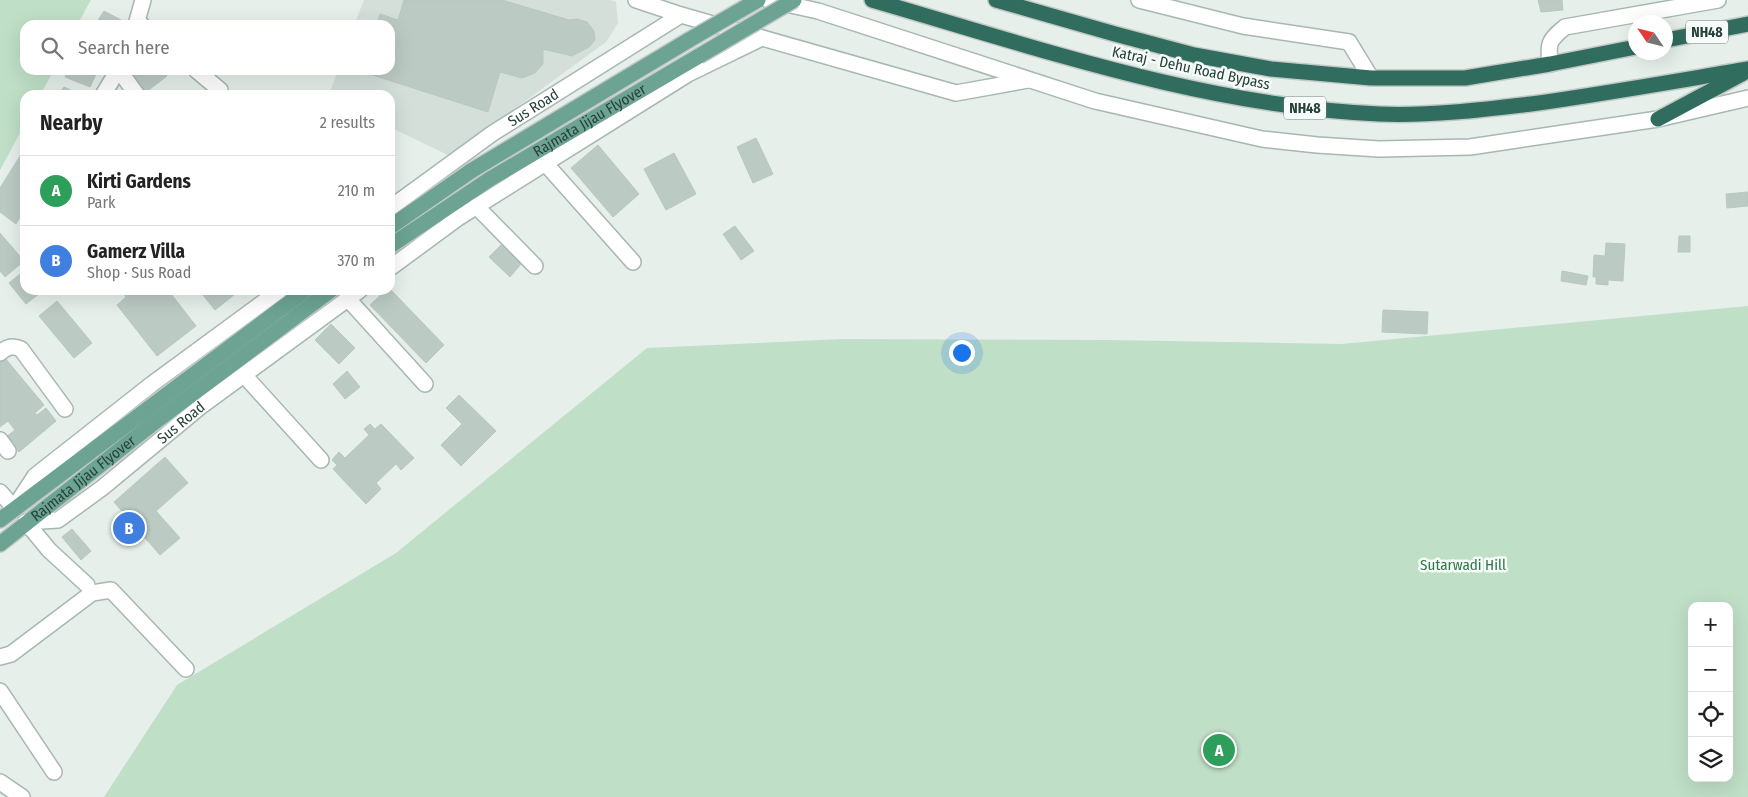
<!DOCTYPE html>
<html lang="en">
<head>
<meta charset="utf-8">
<style>
	:root { --surface:#fff; --page:#f6f6f6; --text:#222; --muted:#767676; --line:#e0e0e0; --accent:#7c3aed }
	body { margin:0; font-family:"Fira Sans Condensed",sans-serif; background:var(--page); color:var(--text) }
	.controls { position:absolute; right:15px; bottom:15px; display:grid; overflow:hidden; border-radius:10px; box-shadow:0 5px 20px #0002 }
	.controls button { width:45px; height:45px; display:grid; place-items:center; padding:0; border:0; border-bottom:1px solid var(--line); background:var(--surface); color:var(--text); font:25px sans-serif }
	.compass { position:absolute; left:1628px; top:15px; width:45px; height:45px; border-radius:50%; background:var(--surface); box-shadow:0 5px 20px #0002; rotate:305deg }
	.you { position:absolute; left:961px; top:352px; width:18px; height:18px; margin:-12px; border:4px solid #fff; border-radius:50%; background:#1a73e8; box-shadow:0 0 0 8px #1a73e833 }
	.badge { display:grid; place-items:center; width:32px; height:32px; border-radius:50%; background:var(--accent); color:#fff; font-size:16px; font-weight:700 }
	.pin { position:absolute; translate:-50% -50%; border:2px solid #fff; box-shadow:0 1px 5px #0006 }
	.list { margin:0; padding:0; list-style:none }
	h2 { display:flex; justify-content:space-between; align-items:center; height:65px; margin:0; padding:0 20px; font-size:21px }
	h2 small { font-size:16px; font-weight:400; color:var(--muted) }
	.list li { display:grid; grid-template-columns:32px 1fr auto; gap:15px; align-items:center; box-sizing:border-box; height:70px; padding:0 20px; border-top:1px solid var(--line) }
	.list b { display:block; font-size:19px; white-space:nowrap }
	.list p { margin:0; font-size:16px; white-space:nowrap; color:var(--muted) }
	.list em { font-size:16px; font-style:normal; color:var(--muted) }
	.icon { flex:none; width:28px; height:28px; fill:none; stroke:currentColor; stroke-width:2; stroke-linecap:round; stroke-linejoin:round }
	.map { position:relative; flex:none; width:1748px; height:797px; overflow:hidden }
	.search { position:absolute; background:var(--surface); box-shadow:0 5px 20px #0002; left:20px; top:20px; width:375px; height:55px; display:flex; align-items:center; gap:12px; box-sizing:border-box; padding:0 18px; border-radius:15px; color:var(--muted); font-size:19px }
	.panel { position:absolute; background:var(--surface); box-shadow:0 5px 20px #0002; left:20px; top:90px; width:375px; height:205px; border-radius:15px }
	.map>svg:first-child { display:block }
	.built { fill:#d4dfd9 }
	.green { fill:#c0dfc7; fill-rule:evenodd }
	.building { fill:#bbcac3; stroke:#b8c8c1 }
	.lines { fill:none; stroke-linecap:round; stroke-linejoin:round }
	.minor-casing { stroke:#a8b7b1; stroke-width:18 }
	.major-casing { stroke:#c2cac7; stroke-width:18 }
	.highway-casing { stroke:#c2cac7; stroke-width:18 }
	.minor { stroke:#fff; stroke-width:15 }
	.major { stroke:#6ca392; stroke-width:15 }
	.highway { stroke:#316d5e; stroke-width:15 }
	.major-bridge-casing { stroke:#c2cac7; stroke-width:18; stroke-linecap:butt }
	.major-bridge { stroke:#6ca392; stroke-width:15 }
	.labels { text-anchor:middle; dominant-baseline:central; stroke-width:5; stroke-linejoin:round; paint-order:stroke }
	.shield { fill:#f7fbf9; stroke:#647972; stroke-width:1 }
	.shield-label { font-size:14px; font-weight:bold; fill:#254138 }
	.street-label { font-size:15px; fill:#254138; stroke:#f7fbf9 }
	.park-label { font-size:15px; fill:#2f7848; stroke:#f7fbf9 }
</style>
</head>
<body>
<div class="map">
<svg width="1748" height="797" viewBox="0 0 1748 797">
	<rect width="100%" height="100%" fill="#e6efea"/>
	<polygon class="built" points="364,0 610,0 616,2 618,23 606,42 450,156 390,127 390,95 329,95 338,70 390,70 390,25 354,25"/>
	<g class="green">
		<polygon points="0,0 91,0 77,25 25,25 25,70 54,70 40,95 25,95 25,124 0,170"/>
		<path d="M 1748,306 L 1748,797 L 104,797 L 177,685 L 396,553 L 647,348 L 843,339 L 1107,340 L 1341,344 ZM 1692,606 L 1729,606 L 1729,778 L 1692,778 Z"/>
	</g>
	<g class="building">
		<polygon points="404,0 502,0 569,20 577,19 587,22 594,31 595,40 589,47 572,56 543,49 543,64 535,73 522,78 500,72 488,112 363,72 364,70 390,70 390,25 377,25 380,14 398,20"/>
		<polygon points="1538,0 1562,0 1563,10 1541,12"/>
		<polygon points="104,11 121,20 119,25 95,25"/>
		<polygon points="69,70 98,70 90,87 65,77"/>
		<polygon points="129,70 163,70 167,76 146,92"/>
		<polygon points="64,87 81,95 58,95"/>
		<polygon points="756,138 773,174 753,183 737,147"/>
		<polygon points="598,145 639,194 613,217 571,168"/>
		<polygon points="25,148 25,209 16,224 0,212 0,188"/>
		<polygon points="674,153 696,194 666,210 644,169"/>
		<polygon points="1748,192 1748,206 1727,208 1726,194"/>
		<polygon points="735,226 754,251 741,260 723,234"/>
		<polygon points="0,233 24,261 5,277 0,271"/>
		<polygon points="1679,236 1690,236 1690,252 1678,252"/>
		<polygon points="1606,243 1625,244 1623,281 1608,280 1608,285 1596,284 1596,277 1593,277 1594,255 1605,256"/>
		<polygon points="501,245 521,264 510,277 489,257"/>
		<polygon points="25,270 25,290 44,290 26,304 9,283"/>
		<polygon points="1562,271 1588,276 1586,285 1561,281"/>
		<polygon points="390,289 444,345 426,363 370,305 386,290 390,290"/>
		<polygon points="129,290 168,290 196,326 157,356 117,305 126,297 124,294"/>
		<polygon points="199,290 232,290 235,294 215,310"/>
		<polygon points="57,301 92,343 74,358 39,316"/>
		<polygon points="1383,310 1428,312 1427,334 1382,332"/>
		<polygon points="331,324 355,348 339,364 315,340"/>
		<polygon points="5,358 44,405 35,413 37,415 46,408 56,421 19,452 6,437 15,430 8,421 0,427 0,362"/>
		<polygon points="347,371 360,387 345,399 333,384"/>
		<polygon points="459,395 496,431 461,466 441,445 462,424 446,408"/>
		<polygon points="370,424 375,429 381,424 414,458 401,470 396,464 376,483 381,489 366,504 333,469 337,465 332,460 339,452 345,458 369,435 364,429"/>
		<polygon points="165,457 188,483 156,511 180,538 160,555 114,502"/>
		<polygon points="72,529 91,551 81,560 62,537"/>
	</g>
	<g class="lines">
		<g class="minor-casing">
			<g id="minor">
				<polyline points="636,0 681,15 956,93 1028,80"/>
				<polyline points="768,0 818,11 1095,101 1262,139 1317,145 1379,149 1470,147 1658,119 1748,98"/>
				<polyline points="1139,0 1243,26 1349,42 1371,78"/>
				<polyline points="142,25 137,21 143,0"/>
				<path d="M 1550,64 C 1548,43 1548,41 1565,27 L 1718,0"/>
				<polyline points="119,70 137,95"/>
				<polyline points="196,70 220,90"/>
				<polyline points="103,95 118,70"/>
				<polyline points="545,163 633,262"/>
				<polyline points="476,206 535,266"/>
				<path id="s1" d="M 390,208 L 493,133 L 681,15"/>
				<polyline points="390,268 458,218 688,74 762,38"/>
				<polyline points="348,299 425,384"/>
				<path d="M 0,353 C 7,347 12,345 21,349 L 65,409"/>
				<polyline points="244,375 321,460"/>
				<polyline points="0,440 8,451"/>
				<polyline points="0,492 14,508 35,476 152,384 280,290"/>
				<path id="s2" d="M 26,522 L 58,520 L 102,488 L 200,407 L 360,290"/>
				<polyline points="26,522 49,550 87,585"/>
				<polyline points="0,657 11,654 92,593 111,590 186,669"/>
				<polyline points="0,691 54,772"/>
				<polyline points="0,782 22,797"/>
			</g>
		</g>
		<g class="major-casing">
			<g id="major">
				<polyline points="390,227 471,171 689,40"/>
				<path id="s3" d="M 390,246 L 490,179 L 699,56"/>
				<polyline points="0,520 306,290"/>
				<path id="s4" d="M 0,544 L 151,425 L 331,290"/>
			</g>
		</g>
		<g class="highway-casing">
			<g id="highway">
				<path d="M 872,0 C 1038,48 1204,106 1379,114 C 1429,116 1480,110 1531,104 C 1603,94 1676,81 1748,69"/>
				<polyline points="996,0 1115,34 1194,55 1271,69 1371,78 1465,78 1550,64 1636,47"/>
				<polyline points="1666,40 1748,24"/>
				<polyline points="1658,119 1742,74"/>
			</g>
		</g>
		<use href="#minor" class="minor"/>
		<use href="#major" class="major"/>
		<use href="#highway" class="highway"/>
		<g class="major-bridge-casing">
			<g id="major-bridge">
				<polyline points="689,40 758,0"/>
				<polyline points="699,56 794,0"/>
			</g>
		</g>
		<use href="#major-bridge" class="major-bridge"/>
	</g>
	<g class="labels">
		<g class="shield">
			<rect x="1686" y="20.5" width="42" height="23" rx="4"/>
			<rect x="1284" y="96.5" width="42" height="23" rx="4"/>
		</g>
		<g class="shield-label">
			<text x="1707" y="32">NH48</text>
			<text x="1305" y="108">NH48</text>
		</g>
		<g class="street-label">
			<text transform="translate(1191 68) rotate(12)">Katraj - Dehu Road Bypass</text>
			<text stroke="none"><textPath href="#s1" startOffset="175">Sus Road</textPath></text>
			<text stroke="none"><textPath href="#s3" startOffset="236">Rajmata Jijau Flyover</textPath></text>
			<text stroke="none"><textPath href="#s2" startOffset="189">Sus Road</textPath></text>
			<text stroke="none"><textPath href="#s4" startOffset="106">Rajmata Jijau Flyover</textPath></text>
		</g>
		<g class="park-label">
			<text x="1463" y="565">Sutarwadi Hill</text>
		</g>
	</g>
</svg>
<div class="controls">
<button>+</button>
<button>−</button>
<button><svg class="icon" aria-label="locate" viewBox="0 0 24 24"><circle cx="12" cy="12" r="6"/><path d="M12 2v4M12 18v4M2 12h4M18 12h4"/></svg></button>
<button><svg class="icon" aria-label="layers" viewBox="0 0 24 24"><path d="M12 4l9 5-9 5-9-5zM3 14l9 5 9-5"/></svg></button>
</div>
<svg class="compass" viewBox="-18 -18 36 36"><path d="M0-13l5 13h-10z" fill="#e53935"/><path d="M0 13l5-13h-10z" fill="#767676"/></svg>
<div class="you"></div>
<div class="pin badge" style="left:1219px;top:750px;background:#2e9e5b">A</div>
<div class="pin badge" style="left:129px;top:528px;background:#3f7fe0">B</div>
<div class="search"><svg class="icon" aria-label="search" viewBox="0 0 24 24"><circle cx="10" cy="10" r="6"/><path d="M15 15l6 6"/></svg>Search here</div>
<section class="panel">
<h2>Nearby<small>2 results</small></h2>
<ul class="list">
<li><span class="badge" style="background:#2e9e5b">A</span><div><b>Kirti Gardens</b><p>Park</p></div><em>210 m</em></li>
<li><span class="badge" style="background:#3f7fe0">B</span><div><b>Gamerz Villa</b><p>Shop · Sus Road</p></div><em>370 m</em></li>
</ul>
</section>
</div>
</body>
</html>
